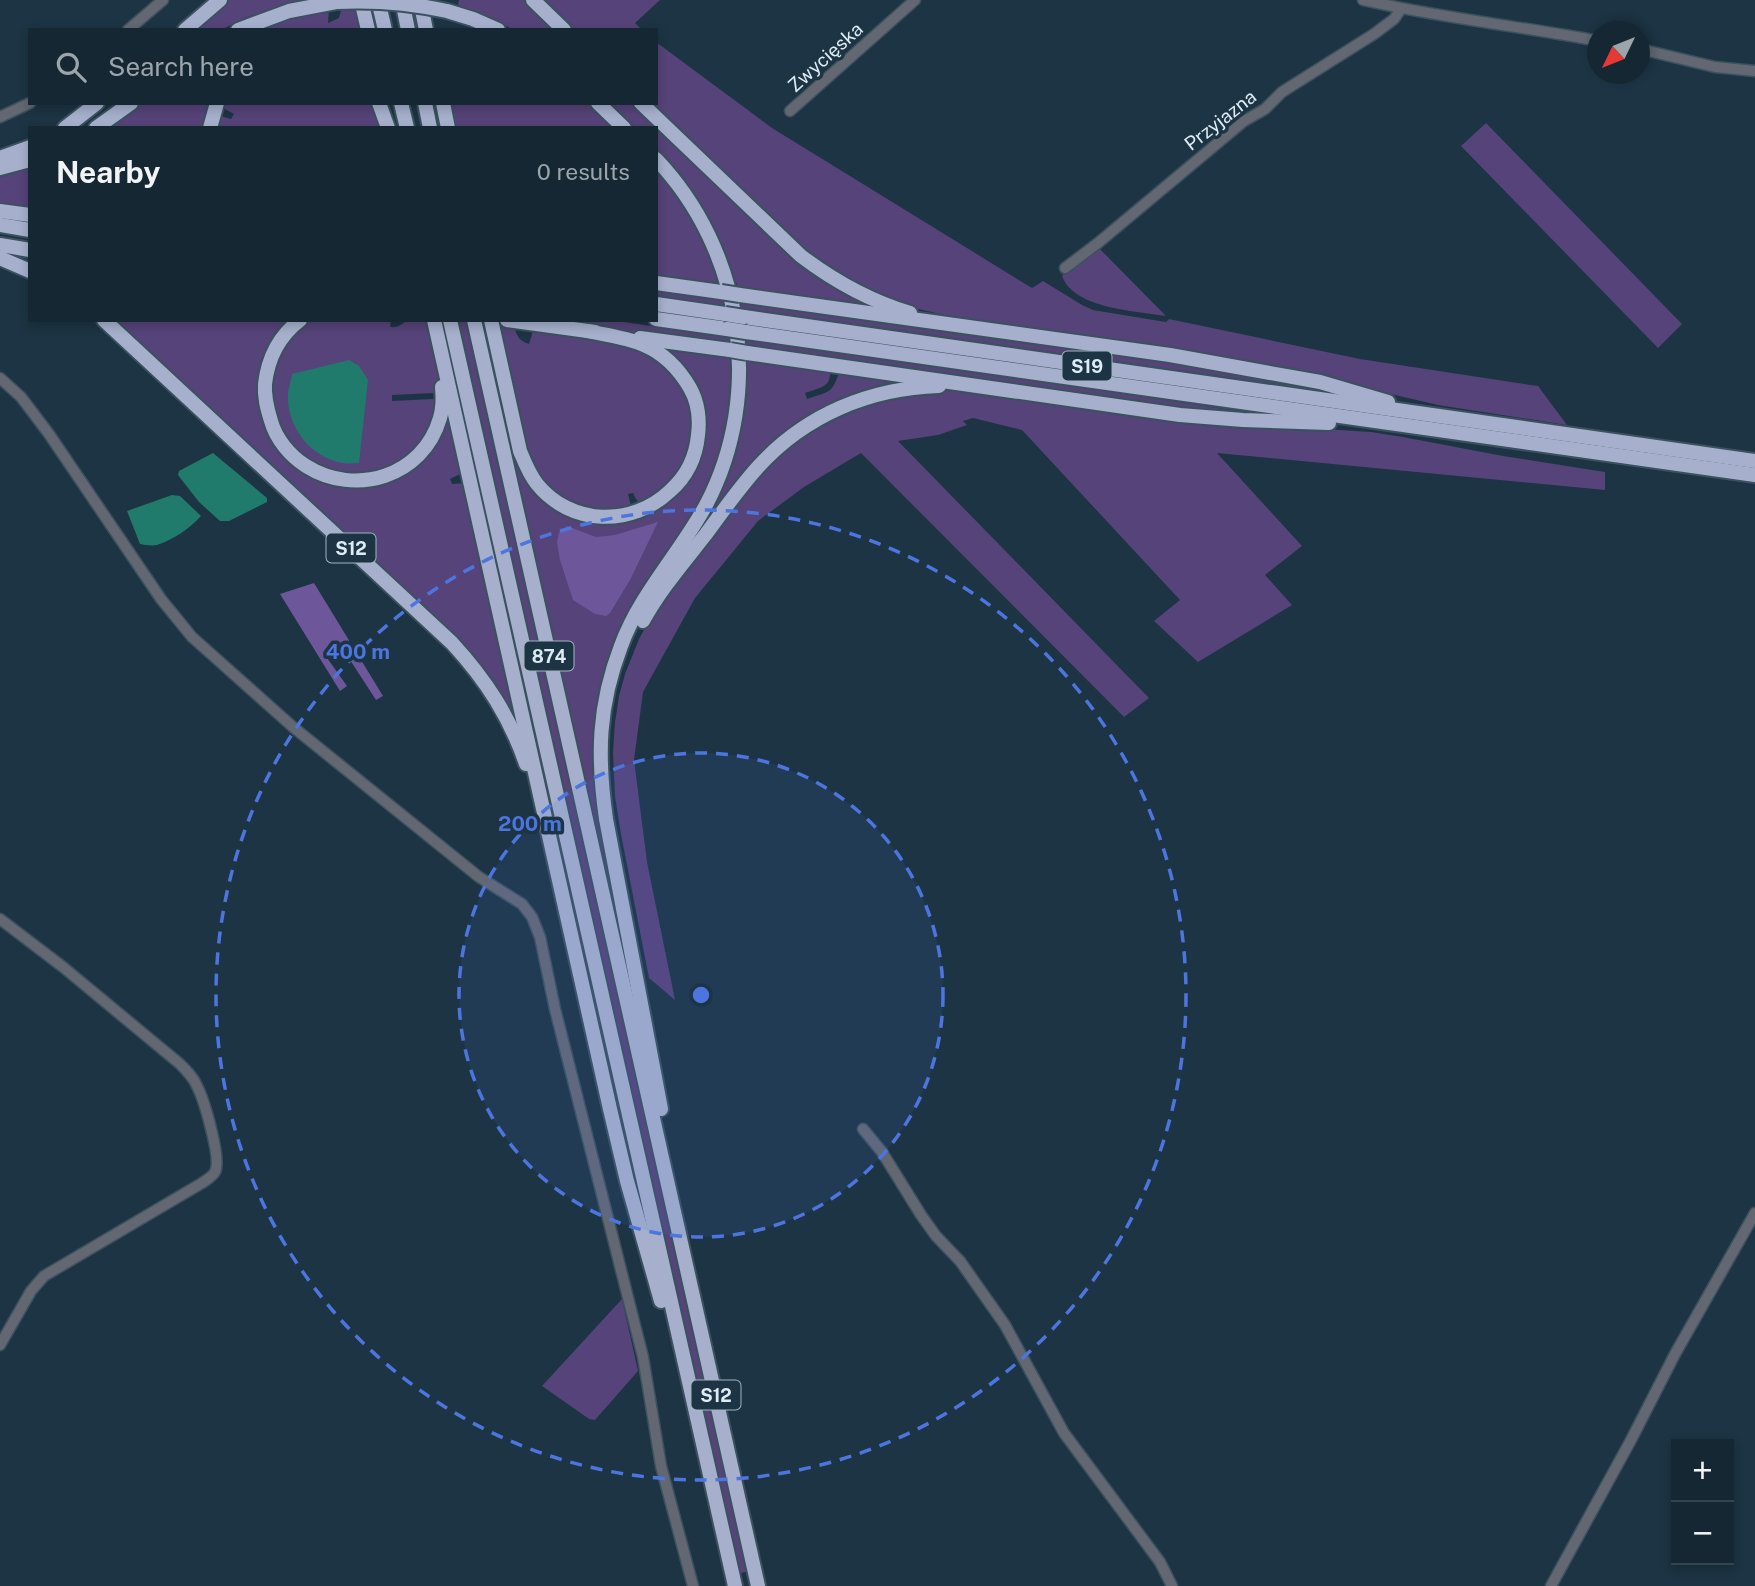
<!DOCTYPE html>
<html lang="en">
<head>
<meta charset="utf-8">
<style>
	:root { --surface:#152732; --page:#22333e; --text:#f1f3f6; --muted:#9da5ac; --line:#34444d }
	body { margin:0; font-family:"Public Sans",sans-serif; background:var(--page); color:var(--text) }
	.controls { position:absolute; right:21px; bottom:21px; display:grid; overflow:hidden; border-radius:0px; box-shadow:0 4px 10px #0003 }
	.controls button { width:63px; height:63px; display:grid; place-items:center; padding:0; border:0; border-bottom:2px solid var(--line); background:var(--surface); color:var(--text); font:35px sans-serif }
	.compass { position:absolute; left:1587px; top:21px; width:63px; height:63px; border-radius:50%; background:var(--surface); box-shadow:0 4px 10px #0003; rotate:227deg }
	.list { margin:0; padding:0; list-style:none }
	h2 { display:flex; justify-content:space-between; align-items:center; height:91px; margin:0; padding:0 28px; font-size:30px }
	h2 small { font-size:23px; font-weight:400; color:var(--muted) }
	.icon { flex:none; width:38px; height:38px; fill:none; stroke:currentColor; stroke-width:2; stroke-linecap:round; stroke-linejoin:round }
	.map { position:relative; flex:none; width:1755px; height:1586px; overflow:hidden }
	.search { position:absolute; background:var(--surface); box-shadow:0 4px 10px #0003; left:28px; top:28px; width:630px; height:77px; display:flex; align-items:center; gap:18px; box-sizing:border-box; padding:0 24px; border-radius:0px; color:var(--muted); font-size:26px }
	.panel { position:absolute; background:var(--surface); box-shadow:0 4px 10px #0003; left:28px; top:126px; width:630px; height:196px; border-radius:0px }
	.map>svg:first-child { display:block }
	.green { fill:#564379 }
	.forest { fill:#6e569a }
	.water { fill:#217b6c }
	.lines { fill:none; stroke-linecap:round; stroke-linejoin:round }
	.minor-casing { stroke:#3b515f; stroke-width:13 }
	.highway-casing { stroke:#3b515f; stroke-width:18 }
	.minor { stroke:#626772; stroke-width:10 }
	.highway { stroke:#a6b0cc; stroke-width:14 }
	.highway-bridge-casing { stroke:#3b515f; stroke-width:18; stroke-linecap:butt }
	.highway-bridge { stroke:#a6b0cc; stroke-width:14 }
	.ring { fill:none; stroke:#4d75df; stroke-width:3.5; stroke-dasharray:12 9 }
	.labels { text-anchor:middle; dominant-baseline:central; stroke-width:7; stroke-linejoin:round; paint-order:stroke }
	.shield { fill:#1c3443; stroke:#a3b4c0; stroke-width:2 }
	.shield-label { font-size:18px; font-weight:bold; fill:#ddebf5 }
	.street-label { font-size:19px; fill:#ddebf5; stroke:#1c3443 }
	.centre { fill:#4d75df; stroke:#1c3443; stroke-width:3.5 }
	.ring-label { font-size:21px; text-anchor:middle; font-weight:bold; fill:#4d75df; stroke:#1c3443; stroke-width:7; stroke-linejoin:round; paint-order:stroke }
</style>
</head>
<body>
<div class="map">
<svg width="1755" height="1586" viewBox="0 0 1755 1586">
	<rect width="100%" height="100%" fill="#1c3443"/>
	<g class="green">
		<polygon points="225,0 302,0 244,18 221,30 191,30"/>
		<polygon points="459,0 526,0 558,30 515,30 458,5"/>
		<polygon points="541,0 660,0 635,23 642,30 573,30"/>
		<polygon points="329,9 328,23 339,18 341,10 359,9 364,30 251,30 290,16"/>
		<polygon points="656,42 772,128 1032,288 1043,281 1082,305 1093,310 1166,322 1169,319 1360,359 1538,386 1567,425 1438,405 1300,373 966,320 914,308 873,293 840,276 807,253 650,103 656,103"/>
		<polygon points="140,103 213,103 206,128 108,128"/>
		<polygon points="222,103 374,103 383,128 215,128 220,116 231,119 234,114 225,109"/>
		<polygon points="448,103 590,103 616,128 453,128"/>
		<path d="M 609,103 L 636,103 L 776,239 L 891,312 L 739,290 L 736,282 L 734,282 C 719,233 694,184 656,148 L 656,128 L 635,128 Z"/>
		<polygon points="1486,123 1682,324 1658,348 1461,146"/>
		<polygon points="30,166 30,207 0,203 0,173"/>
		<polygon points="656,167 666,178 699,229 721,281 719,282 720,288 656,278"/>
		<path d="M 1097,246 L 1166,316 C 1136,311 1074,309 1062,276 L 1064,273 Z"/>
		<polygon points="656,286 1053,346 1261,374 1353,395 656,296"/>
		<polygon points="112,320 293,320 276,339 266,420 315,477 398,475 447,407 462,473 450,479 452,484 465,483 523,737 503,700"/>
		<path d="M 308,320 L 391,320 L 390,327 C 401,328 401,323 409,320 C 413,319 421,320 426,320 L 437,370 L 439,386 L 434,393 L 392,395 L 392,401 L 432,399 L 436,400 L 438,405 L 423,442 L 401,463 L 364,476 L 321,469 L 294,450 L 276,424 L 270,383 L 276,358 L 297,328 Z"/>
		<polygon points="437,320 443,320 485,521 522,675 622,1117 632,1169 646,1223 636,1196"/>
		<polygon points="455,320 470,320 749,1571 737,1574"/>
		<polygon points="483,320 488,320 537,490 598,521 675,492 702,419 656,344 734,357 731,403 722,448 704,498 641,594 595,740 634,997 529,538 513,453"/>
		<polygon points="547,320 611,320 729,338 988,373 1284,418 1212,415"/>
		<path d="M 498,326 L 515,329 C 517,337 520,341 529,344 L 533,331 C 570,336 616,337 649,354 C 689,374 703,427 684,466 C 675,485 658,494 641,504 L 636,499 L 633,493 L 628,494 L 631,506 C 624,508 617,511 610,512 C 583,515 554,496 539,476 C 534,470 532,463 529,456 Z"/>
		<path d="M 747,359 L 830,372 C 831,388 818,388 805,393 L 807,399 C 829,391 831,395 839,373 L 918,382 L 816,415 L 688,548 C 716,503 736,462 744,408 C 746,391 746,375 747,359 Z"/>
		<polygon points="921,391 953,391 1167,419 1371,432 1403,437 1503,456 1605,472 1605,490 1217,453 1302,546 1265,575 1292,605 1198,662 1154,621 1180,600 1022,430 973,418 963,421 967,425 938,435 898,441 1149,698 1124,717 861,453 804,487 758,521 695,598 643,692 634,760 647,862 675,1000 649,978 621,834 615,796 613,752 615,722 619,696 625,674 639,639 655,610 750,484 790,443 848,408"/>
		<polygon points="622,1299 638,1371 595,1420 589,1419 542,1386"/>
	</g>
	<g class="forest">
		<polygon points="658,522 630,580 610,613 606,616 595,614 573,600 560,560 557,542 559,532 567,526 596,537 615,535"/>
		<polygon points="314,583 383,696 376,700 341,646 325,655 347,686 340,691 280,594"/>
	</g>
	<g class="water">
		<path d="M 349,360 L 359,366 L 368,380 L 359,463 C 354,463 348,464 343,463 C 311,458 287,427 288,396 C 288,389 291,381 292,374 Z"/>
		<polygon points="213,453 267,498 267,502 229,521 220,521 199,502 178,475 179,471"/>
		<path d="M 172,495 L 180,496 L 201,516 C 190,528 173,540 157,545 C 152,546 145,545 140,544 L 127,511 Z"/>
	</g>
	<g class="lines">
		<g class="minor-casing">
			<g id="minor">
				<path d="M 1363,0 C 1440,18 1520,26 1598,41"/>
				<polyline points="128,30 163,0"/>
				<polyline points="1640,49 1715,67 1755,71"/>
				<polyline points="790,111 915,0"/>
				<polyline points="0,117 30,103"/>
				<polyline points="1065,268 1098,243 1244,121 1265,109 1282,92 1374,34 1394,19 1401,9"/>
				<polyline points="0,378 21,397 49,434 161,599 192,637 293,727 479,877 522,904 532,917 540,937 555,1009 643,1357 661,1466 693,1586"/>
				<path d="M 0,919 L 63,967 L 180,1064 C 187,1071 193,1077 197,1086 C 204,1100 222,1159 215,1172 C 212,1177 206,1180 202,1183 L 44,1276 L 31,1291 L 0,1345"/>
				<polyline points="863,1129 882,1152 921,1215 936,1236 960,1261 1005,1325 1064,1433 1160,1562 1172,1586"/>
				<polyline points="1551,1586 1631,1440 1675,1354 1755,1213"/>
			</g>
		</g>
		<g class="highway-casing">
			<g id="highway">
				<polyline points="361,0 368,30"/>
				<polyline points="378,0 385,30"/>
				<polyline points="402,0 408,30"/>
				<polyline points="420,0 426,30"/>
				<polyline points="533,0 564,30"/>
				<polyline points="447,11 473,19 498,30"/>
				<polyline points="185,30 220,0"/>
				<polyline points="238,30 289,11 336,2"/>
				<polyline points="379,103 388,128"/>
				<polyline points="401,103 407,128"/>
				<polyline points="425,103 430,128"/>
				<polyline points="443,103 448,128"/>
				<polyline points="598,103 624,128"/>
				<path d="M 641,103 L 801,256 C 834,281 870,301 910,313"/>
				<polyline points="65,128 97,103"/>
				<polyline points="96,128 131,103"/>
				<polyline points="210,128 217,103"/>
				<polyline points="0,158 30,147"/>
				<path d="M 656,159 C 743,250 765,393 706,505 C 680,553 640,594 621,646 C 598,706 597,756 606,819 L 661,1109"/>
				<polyline points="0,168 30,160"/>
				<polyline points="0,211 30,215"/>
				<polyline points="0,225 30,230"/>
				<polyline points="0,245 30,250"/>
				<polyline points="0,258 30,271"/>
				<polyline points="656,283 721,292"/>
				<polyline points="740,295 1170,355 1320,382 1388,402"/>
				<polyline points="656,304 725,314"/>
				<polyline points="744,317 1755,461"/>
				<polyline points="656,319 727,329"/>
				<path d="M 104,320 L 452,643 C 486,680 510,717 526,764"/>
				<path d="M 300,320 C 279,336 268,358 265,384 C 264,397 267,408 271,421 C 276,439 290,456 306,466 C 355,497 423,477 440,418 C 443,408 443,397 442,387"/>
				<polyline points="434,320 610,1109 627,1181 661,1301"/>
				<polyline points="450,320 735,1586"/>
				<polyline points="474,320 758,1586"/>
				<path d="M 491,320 L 520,451 C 525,463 529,474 537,484 C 571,526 632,527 670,491 C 687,476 696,457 698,435 C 700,420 698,402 690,388 C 679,369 665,354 644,345 C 626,337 606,335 587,331"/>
				<polyline points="507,320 595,332"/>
				<polyline points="746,332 1755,475"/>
				<polyline points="640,338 730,350"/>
				<polyline points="747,353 1180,415 1243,420 1329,423"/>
				<path d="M 643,621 C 660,590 684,562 706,534 C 723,511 739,488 758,467 C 805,415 870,388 939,386"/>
			</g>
		</g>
		<use href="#minor" class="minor"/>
		<use href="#highway" class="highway"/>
		<g class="highway-bridge-casing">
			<g id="highway-bridge">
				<path d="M 336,2 C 374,0 410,3 447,11"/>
				<polyline points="721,292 740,295"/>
				<polyline points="725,314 744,317"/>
				<polyline points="727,329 746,332"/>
				<polyline points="730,350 747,353"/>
			</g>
		</g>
		<use href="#highway-bridge" class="highway-bridge"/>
	</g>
	<circle cx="701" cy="995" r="242" fill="#4d75df" fill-opacity=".12"/>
	<g class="ring">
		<circle cx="701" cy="995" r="242"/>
		<circle cx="701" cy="995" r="485"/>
	</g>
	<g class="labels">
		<g class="shield">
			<rect x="1062.5" y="351.5" width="49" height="29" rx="5"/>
			<rect x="326.5" y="533.5" width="49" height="29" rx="5"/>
			<rect x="524.5" y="641.5" width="49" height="29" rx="5"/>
			<rect x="691.5" y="1380.5" width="49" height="29" rx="5"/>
		</g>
		<g class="shield-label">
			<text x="1087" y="366">S19</text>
			<text x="351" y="548">S12</text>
			<text x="549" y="656">874</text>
			<text x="716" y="1395">S12</text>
		</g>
		<g class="street-label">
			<text transform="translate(825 57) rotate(-42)">Zwycięska</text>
			<text transform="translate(1220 120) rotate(-38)">Przyjazna</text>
		</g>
	</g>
	<circle cx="701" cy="995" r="10" class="centre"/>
	<g class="ring-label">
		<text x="358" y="659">400 m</text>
		<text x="530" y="831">200 m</text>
	</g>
</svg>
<div class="controls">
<button>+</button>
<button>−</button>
</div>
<svg class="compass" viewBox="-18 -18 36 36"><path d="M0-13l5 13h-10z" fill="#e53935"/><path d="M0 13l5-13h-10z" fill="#9da5ac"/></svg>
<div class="search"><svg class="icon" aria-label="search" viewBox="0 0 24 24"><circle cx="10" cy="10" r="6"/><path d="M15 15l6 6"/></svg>Search here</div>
<section class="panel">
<h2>Nearby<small>0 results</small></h2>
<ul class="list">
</ul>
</section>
</div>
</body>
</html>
